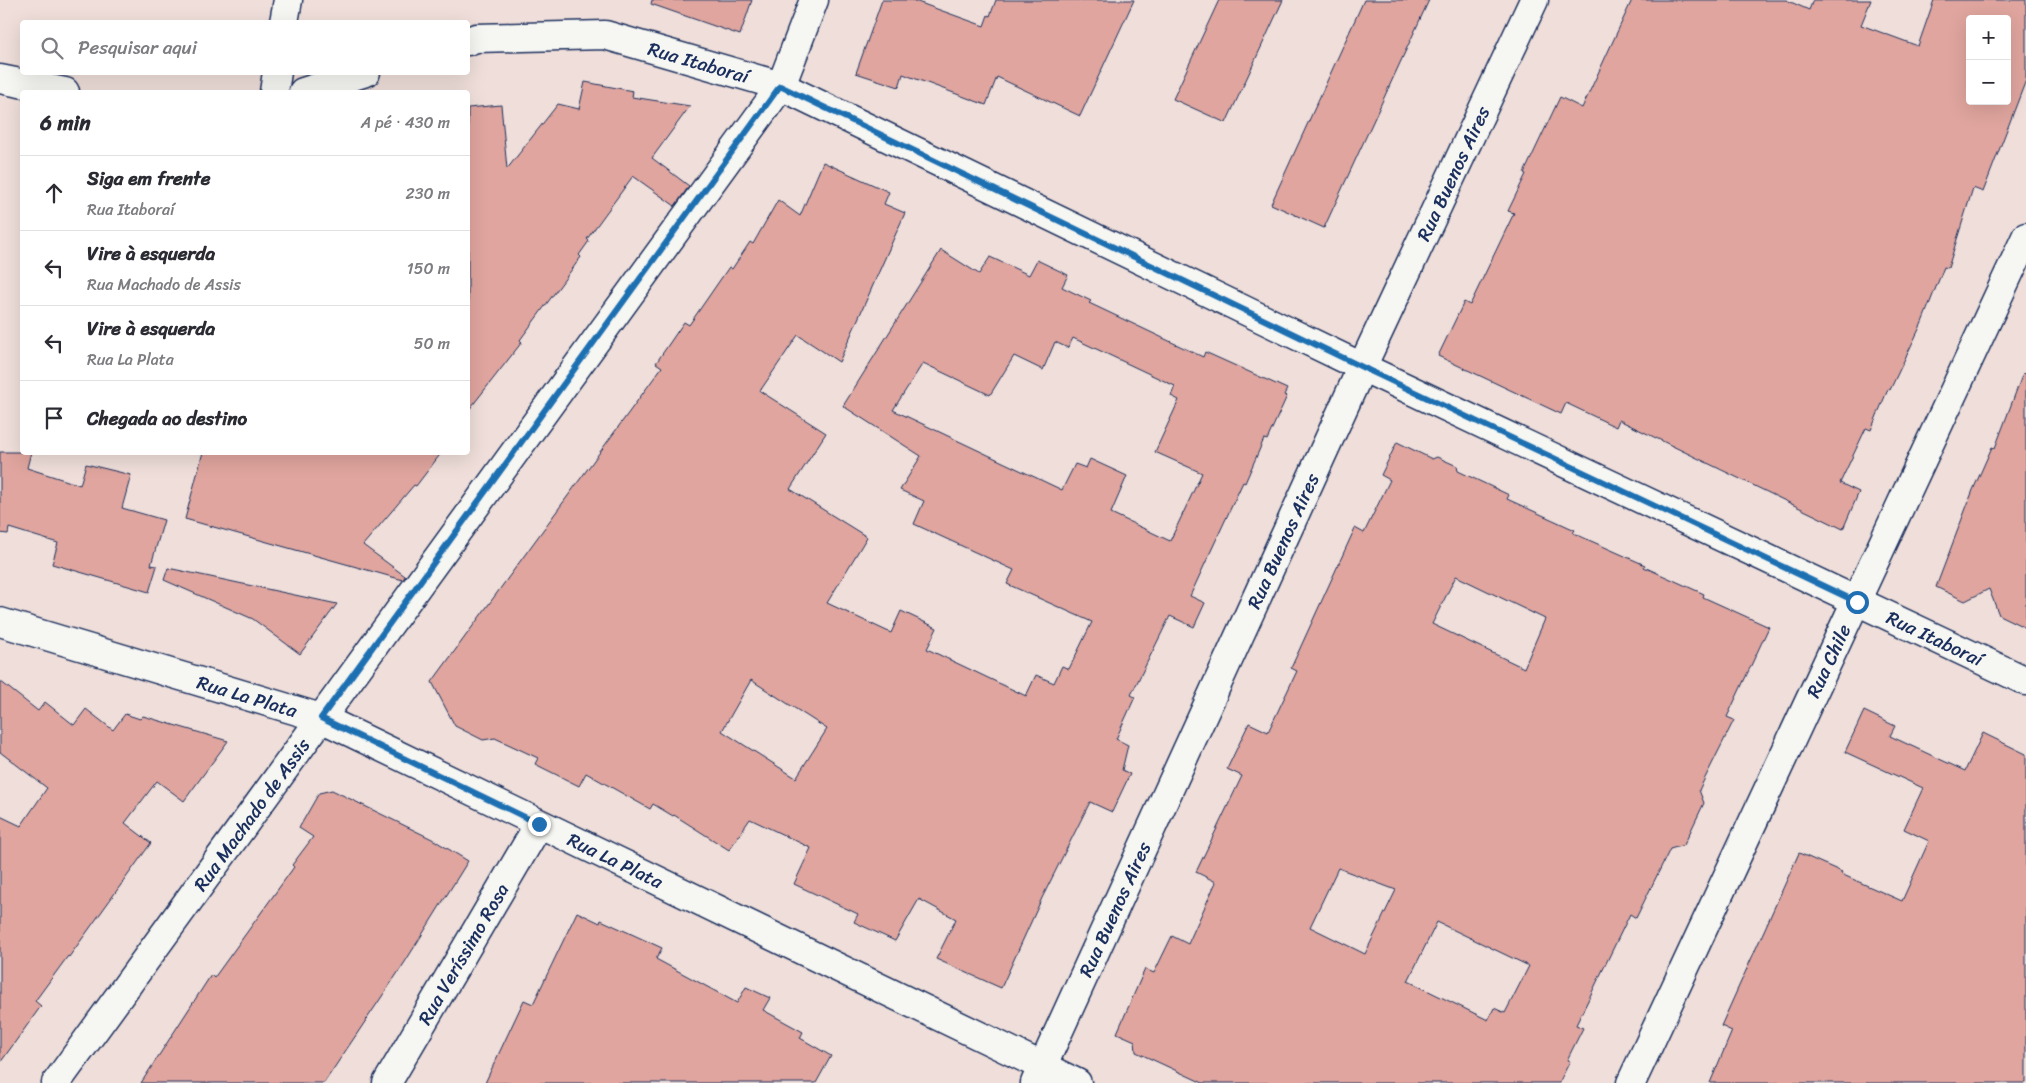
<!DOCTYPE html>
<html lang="pt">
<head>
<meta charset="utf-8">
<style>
	:root { --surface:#fff; --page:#f2f2f3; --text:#2b2b33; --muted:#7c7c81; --line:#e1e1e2 }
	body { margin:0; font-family:Sriracha,sans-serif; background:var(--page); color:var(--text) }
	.controls { position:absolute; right:15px; top:15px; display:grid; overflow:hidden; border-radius:5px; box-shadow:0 5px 20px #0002 }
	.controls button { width:45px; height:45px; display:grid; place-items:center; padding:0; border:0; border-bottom:1px solid var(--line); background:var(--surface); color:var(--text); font:25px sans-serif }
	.stop { position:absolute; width:15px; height:15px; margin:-11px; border:4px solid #1f6fb2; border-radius:50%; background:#fff }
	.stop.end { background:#1f6fb2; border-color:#fff; box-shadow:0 1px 5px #0008 }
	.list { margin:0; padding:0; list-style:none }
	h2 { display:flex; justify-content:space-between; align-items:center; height:65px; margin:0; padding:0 20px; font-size:21px }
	h2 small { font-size:16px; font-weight:400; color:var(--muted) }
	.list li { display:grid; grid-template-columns:32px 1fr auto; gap:15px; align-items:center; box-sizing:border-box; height:75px; padding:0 20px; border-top:1px solid var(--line) }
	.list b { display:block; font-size:19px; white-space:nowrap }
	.list p { margin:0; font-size:16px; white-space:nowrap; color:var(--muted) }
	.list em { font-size:16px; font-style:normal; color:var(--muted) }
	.icon { flex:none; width:28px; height:28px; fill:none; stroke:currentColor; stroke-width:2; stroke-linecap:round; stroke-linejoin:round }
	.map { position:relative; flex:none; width:2026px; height:1083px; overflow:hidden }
	.search { position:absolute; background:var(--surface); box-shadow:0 5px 20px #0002; left:20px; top:20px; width:450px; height:55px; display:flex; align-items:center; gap:12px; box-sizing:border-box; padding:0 18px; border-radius:5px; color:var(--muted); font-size:19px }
	.panel { position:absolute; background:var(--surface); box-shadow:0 5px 20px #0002; left:20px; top:90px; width:450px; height:365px; border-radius:5px }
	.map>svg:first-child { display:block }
	.building { fill:#dfa59e; stroke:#1b2f5e; fill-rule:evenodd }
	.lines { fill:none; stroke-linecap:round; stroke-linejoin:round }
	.minor-casing { stroke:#1b2f5e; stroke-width:31 }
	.minor { stroke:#f6f6f2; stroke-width:28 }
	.route { stroke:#1f6fb2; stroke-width:6 }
	.labels { text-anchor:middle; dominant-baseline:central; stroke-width:5; stroke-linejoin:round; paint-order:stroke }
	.street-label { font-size:19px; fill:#1b2f5e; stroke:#f6f6f2 }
</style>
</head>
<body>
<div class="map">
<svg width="2026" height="1083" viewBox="0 0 2026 1083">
	<rect width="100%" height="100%" fill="#efded9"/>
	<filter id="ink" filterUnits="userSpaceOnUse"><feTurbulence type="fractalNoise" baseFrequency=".02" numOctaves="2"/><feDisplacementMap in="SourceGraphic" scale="10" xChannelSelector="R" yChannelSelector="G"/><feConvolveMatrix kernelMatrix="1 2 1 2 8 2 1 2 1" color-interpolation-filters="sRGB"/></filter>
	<g filter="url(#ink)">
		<g class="building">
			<polygon points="652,0 752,0 740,35 651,4"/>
			<polygon points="882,0 912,0 984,26 988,15 990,16 996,0 1134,0 1080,116 997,77 986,105 903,74 899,87 856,73"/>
			<polygon points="1219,0 1283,0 1226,123 1173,99"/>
			<polygon points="1364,0 1429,0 1324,228 1271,204"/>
			<path d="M 1632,0 L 1786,0 L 1809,10 L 1813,0 L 1871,0 L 1861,25 L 1918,46 L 1934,0 L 2026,0 L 2026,80 L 1983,192 L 1973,188 L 1948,268 L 1944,267 L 1921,325 L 1890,390 L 1888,389 L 1871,430 L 1866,428 L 1840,483 L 1859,492 L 1843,529 L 1619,420 L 1616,427 L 1566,403 L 1561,414 L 1438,356 L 1464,302 L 1470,305 L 1514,213 L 1508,211 L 1526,174 L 1524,173 L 1560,97 L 1582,108 ZM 1970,19 L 2007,19 L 2007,101 L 1970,101 Z"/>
			<polygon points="585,82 633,91 632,97 690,106 652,158 689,186 675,206 633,176 587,239 589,241 579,255 581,257 520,340 522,342 468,411 468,108 501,105 507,169 558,104 579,109"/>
			<path d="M 823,162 L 889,192 L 884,204 L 905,213 L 839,362 L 798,335 L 760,391 L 826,433 L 790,489 L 867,537 L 827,603 L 891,633 L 901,611 L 937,628 L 927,649 L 1026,696 L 1036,675 L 1054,683 L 1062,666 L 1069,669 L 1092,622 L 1007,584 L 1014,570 L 914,524 L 924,501 L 900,490 L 921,456 L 843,406 L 941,250 L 979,274 L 990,257 L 1029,275 L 1037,260 L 1068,275 L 1062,287 L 1091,301 L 1089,303 L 1203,357 L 1205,352 L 1287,389 L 1284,395 L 1287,396 L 1267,440 L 1264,439 L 1245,483 L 1243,482 L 1190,596 L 1205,603 L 1194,627 L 1170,616 L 1131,695 L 1135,697 L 1116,739 L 1128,745 L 1122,770 L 1130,774 L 1112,812 L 1090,802 L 1042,898 L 1001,988 L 936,959 L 956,919 L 919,899 L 895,941 L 854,922 L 858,914 L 794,884 L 811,848 L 750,819 L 729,850 L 674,815 L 673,816 L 653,804 L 650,809 L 586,773 L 579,786 L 535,764 L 538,758 L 495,738 L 483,740 L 455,726 L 432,682 L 662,367 L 656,363 L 684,322 L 689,325 L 729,267 L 732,269 L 750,242 L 753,244 L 778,200 L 800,216 ZM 1073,338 L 1175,386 L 1171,396 L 1179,400 L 1155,452 L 1202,473 L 1170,541 L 1111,513 L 1127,476 L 1090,459 L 1086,468 L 1075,464 L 1062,490 L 893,410 L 923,363 L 990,395 L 1014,356 L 1043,370 L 1055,342 L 1068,348 ZM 751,680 L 827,729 L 796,778 L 722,731 Z"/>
			<polygon points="2023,373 2026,374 2026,628 1999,615 1989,589 1965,601 1936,587 1973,490 1992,447 1995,448"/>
			<path d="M 1397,442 L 1432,459 L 1437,457 L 1457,466 L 1458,471 L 1509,495 L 1507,499 L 1575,530 L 1573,533 L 1645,565 L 1644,567 L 1704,594 L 1703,597 L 1769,627 L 1727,717 L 1734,720 L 1699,790 L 1704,803 L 1684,845 L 1670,849 L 1636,918 L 1630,914 L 1576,1025 L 1583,1028 L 1567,1060 L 1570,1061 L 1559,1083 L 1203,1083 L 1136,1052 L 1135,1041 L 1117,1033 L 1145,969 L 1154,973 L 1172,936 L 1188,944 L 1216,882 L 1196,872 L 1242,776 L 1227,769 L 1249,723 L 1268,732 L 1297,671 L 1291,668 L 1355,528 L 1364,533 L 1390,480 L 1381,475 ZM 1456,576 L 1545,619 L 1524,668 L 1432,624 ZM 1338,868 L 1396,890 L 1365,954 L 1310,927 ZM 1437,922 L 1529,966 L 1505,1013 L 1494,1008 L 1488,1020 L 1408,981 Z"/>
			<polygon points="0,452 31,452 27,468 80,485 86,464 131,475 122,508 164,520 151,565 157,566 149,592 52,564 58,543 9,528 8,534 0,533"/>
			<polygon points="203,452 442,452 416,486 414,485 363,545 405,576 403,580 185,519"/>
			<polygon points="168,568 337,604 300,654 253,619 164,580"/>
			<polygon points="0,681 38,711 45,702 74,725 86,709 113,730 125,714 140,719 143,716 228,741 184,801 157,781 125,823 151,843 69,957 68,956 35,1001 41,1006 0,1063 0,816 21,826 47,788 0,752"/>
			<polygon points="1864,711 1895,726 1890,736 1965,771 1983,733 2026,754 2026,1083 1710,1083 1732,1031 1721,1026 1799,853 1842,872 1841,874 1902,901 1929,841 1904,829 1923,788 1845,752"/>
			<polygon points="332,790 432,839 468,861 405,962 324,1083 141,1083 211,975 214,978 294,867 292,865 313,837 299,828 319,793"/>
			<polygon points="577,912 600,923 601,920 662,948 656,959 737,1003 746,987 770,998 763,1010 803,1032 800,1038 831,1056 816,1083 485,1083 524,1000 533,1004"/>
		</g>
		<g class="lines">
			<g class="minor-casing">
				<g id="minor">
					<polyline points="284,22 288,0"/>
					<path id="s1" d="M 468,41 L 476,38 L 605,35 L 781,86 L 1362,367 L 2026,681"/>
					<polyline points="0,79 65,92"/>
					<polyline points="274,92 277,72"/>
					<polyline points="303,92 366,72"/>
					<path id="s2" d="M 0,622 L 321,718 L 1077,1083"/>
					<path id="s3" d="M 56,1083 L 781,86 L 814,0"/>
					<path id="s4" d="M 387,1083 L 539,824"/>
					<path id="s5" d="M 1035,1083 L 1362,367 L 1534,0"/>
					<path id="s6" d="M 1631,1083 L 2026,237"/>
				</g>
			</g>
			<use href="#minor" class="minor"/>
		</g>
	</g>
	<g class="lines" filter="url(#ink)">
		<polyline class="route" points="539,824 321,718 780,86 1362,367 1857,602"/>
	</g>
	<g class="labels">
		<g class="street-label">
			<text stroke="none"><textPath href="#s1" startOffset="235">Rua Itaboraí</textPath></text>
			<text stroke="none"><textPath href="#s5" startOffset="1001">Rua Buenos Aires</textPath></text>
			<text stroke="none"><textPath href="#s5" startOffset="596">Rua Buenos Aires</textPath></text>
			<text stroke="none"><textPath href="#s1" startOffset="1600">Rua Itaboraí</textPath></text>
			<text stroke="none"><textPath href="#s6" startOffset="466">Rua Chile</textPath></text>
			<text stroke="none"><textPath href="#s2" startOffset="258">Rua La Plata</textPath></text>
			<text stroke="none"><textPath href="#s3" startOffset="332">Rua Machado de Assis</textPath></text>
			<text stroke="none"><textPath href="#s2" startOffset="662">Rua La Plata</textPath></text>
			<text stroke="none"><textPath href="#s5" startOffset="191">Rua Buenos Aires</textPath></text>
			<text stroke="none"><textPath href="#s4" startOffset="150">Rua Veríssimo Rosa</textPath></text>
		</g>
	</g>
</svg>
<div class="controls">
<button>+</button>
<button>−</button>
</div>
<div class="stop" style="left:1857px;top:602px"></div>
<div class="stop end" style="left:539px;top:824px"></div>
<div class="search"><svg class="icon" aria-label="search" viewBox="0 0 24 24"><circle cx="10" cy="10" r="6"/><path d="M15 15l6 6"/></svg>Pesquisar aqui</div>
<section class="panel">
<h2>6 min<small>A pé · 430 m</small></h2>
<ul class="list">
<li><svg class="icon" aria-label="ahead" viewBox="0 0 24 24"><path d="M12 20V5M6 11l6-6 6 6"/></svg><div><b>Siga em frente</b><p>Rua Itaboraí</p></div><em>230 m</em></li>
<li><svg class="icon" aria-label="left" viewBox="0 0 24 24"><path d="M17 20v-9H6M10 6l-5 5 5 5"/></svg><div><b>Vire à esquerda</b><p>Rua Machado de Assis</p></div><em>150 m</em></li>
<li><svg class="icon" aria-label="left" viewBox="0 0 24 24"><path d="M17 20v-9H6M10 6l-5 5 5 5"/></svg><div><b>Vire à esquerda</b><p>Rua La Plata</p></div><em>50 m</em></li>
<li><svg class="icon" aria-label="arrive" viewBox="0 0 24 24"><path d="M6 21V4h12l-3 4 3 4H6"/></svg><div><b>Chegada ao destino</b></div></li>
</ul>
</section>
</div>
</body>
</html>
